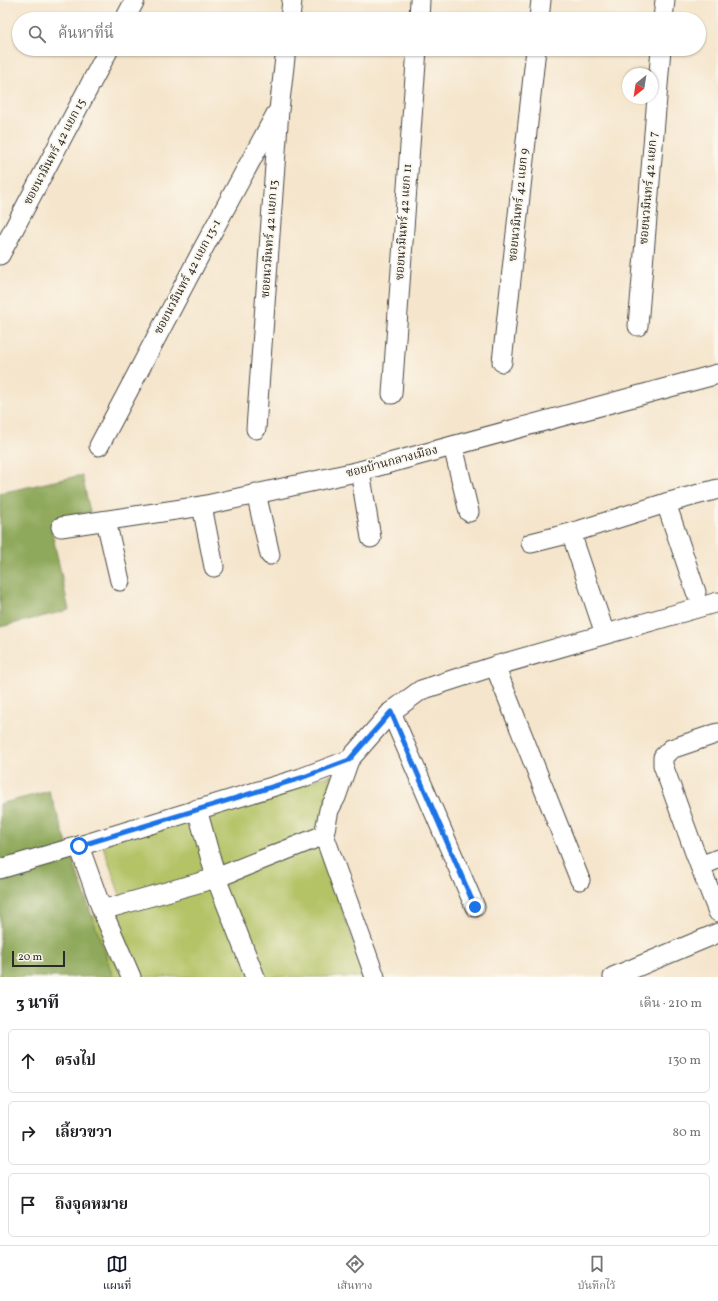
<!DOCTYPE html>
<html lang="th">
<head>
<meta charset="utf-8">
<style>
	:root { --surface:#fff; --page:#f2f2f2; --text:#202124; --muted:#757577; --line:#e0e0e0; --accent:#111827 }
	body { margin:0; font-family:Vollkorn,"Noto Serif Thai",serif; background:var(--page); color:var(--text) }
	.compass { position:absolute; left:622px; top:68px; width:36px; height:36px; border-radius:50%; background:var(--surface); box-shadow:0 1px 3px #0004; rotate:210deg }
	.scale { position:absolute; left:12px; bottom:10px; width:53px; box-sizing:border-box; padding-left:4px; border:2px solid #2b2b2b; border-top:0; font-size:11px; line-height:14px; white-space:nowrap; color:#2b2b2b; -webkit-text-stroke:3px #fbf7ec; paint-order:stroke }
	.stop { position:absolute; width:12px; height:12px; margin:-9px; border:3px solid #1a73e8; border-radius:50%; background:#fff }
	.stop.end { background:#1a73e8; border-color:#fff; box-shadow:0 1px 4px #0008 }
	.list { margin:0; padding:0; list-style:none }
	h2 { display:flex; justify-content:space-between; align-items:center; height:52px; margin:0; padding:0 16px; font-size:17px }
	h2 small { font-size:13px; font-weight:400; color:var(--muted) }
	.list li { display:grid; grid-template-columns:26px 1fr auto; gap:12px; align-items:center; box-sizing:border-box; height:64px; margin:0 8px 8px; padding:0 8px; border:1px solid var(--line); border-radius:6px }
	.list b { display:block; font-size:15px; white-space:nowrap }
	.list em { font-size:13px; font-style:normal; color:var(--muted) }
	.icon { flex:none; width:22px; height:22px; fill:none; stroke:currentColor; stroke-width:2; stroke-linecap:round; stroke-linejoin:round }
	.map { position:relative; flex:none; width:718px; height:977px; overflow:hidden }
	.search { position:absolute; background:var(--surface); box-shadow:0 1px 3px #0004; left:12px; right:12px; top:12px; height:44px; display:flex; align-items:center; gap:10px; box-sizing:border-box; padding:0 14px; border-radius:22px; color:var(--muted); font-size:15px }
	.sheet { height:268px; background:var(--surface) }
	nav { display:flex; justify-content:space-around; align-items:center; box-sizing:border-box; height:56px; border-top:1px solid var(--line); background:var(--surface); font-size:11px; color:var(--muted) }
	nav a { display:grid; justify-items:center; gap:2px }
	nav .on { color:var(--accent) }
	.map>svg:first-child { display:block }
	.green { fill:#b4c366; stroke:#707748 }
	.forest { fill:#8fa95b; stroke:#5d6a43 }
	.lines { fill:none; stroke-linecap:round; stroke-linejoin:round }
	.street-casing { stroke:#494743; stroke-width:21 }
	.street { stroke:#fff; stroke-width:19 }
	.route { stroke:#1a73e8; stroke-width:5 }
	.labels { text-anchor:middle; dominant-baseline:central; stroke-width:4; stroke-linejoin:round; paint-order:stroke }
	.street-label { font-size:12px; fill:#2b2b2b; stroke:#fbf7ec }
</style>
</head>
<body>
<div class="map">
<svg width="718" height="977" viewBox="0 0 718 977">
	<rect width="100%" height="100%" fill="#fbf7ec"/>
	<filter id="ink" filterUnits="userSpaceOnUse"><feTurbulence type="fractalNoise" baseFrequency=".025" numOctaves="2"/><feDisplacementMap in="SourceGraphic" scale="8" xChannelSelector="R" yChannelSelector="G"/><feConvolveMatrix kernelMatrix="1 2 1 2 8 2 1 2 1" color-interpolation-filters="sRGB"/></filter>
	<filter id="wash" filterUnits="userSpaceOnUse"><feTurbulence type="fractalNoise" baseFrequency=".012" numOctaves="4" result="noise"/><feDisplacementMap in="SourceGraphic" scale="16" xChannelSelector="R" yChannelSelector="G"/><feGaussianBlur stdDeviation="0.9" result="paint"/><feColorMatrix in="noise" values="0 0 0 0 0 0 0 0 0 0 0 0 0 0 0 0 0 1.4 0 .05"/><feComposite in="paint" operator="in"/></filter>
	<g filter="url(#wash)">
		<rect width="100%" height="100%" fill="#f5e5cc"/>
		<polygon class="green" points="332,775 319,846 366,977 113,977 91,916 125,910 102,843"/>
		<g class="forest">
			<polygon points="82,475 90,512 54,520 52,532 69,610 0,627 0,493"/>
			<polygon points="49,791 113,977 0,977 0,804"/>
		</g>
	</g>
	<g filter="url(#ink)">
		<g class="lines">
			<g class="street-casing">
				<g id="street">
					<polyline points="125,19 135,0"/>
					<polyline points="290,19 292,0"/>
					<polyline points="419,19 420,0"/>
					<polyline points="539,19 541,0"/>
					<polyline points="663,19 665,0"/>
					<polyline points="0,255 109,49"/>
					<polyline points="638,326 661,49"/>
					<polyline points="502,362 536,49"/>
					<polyline points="392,394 417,49"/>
					<polyline points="256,429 279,110 286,49"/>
					<polyline points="99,446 204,247 276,114"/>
					<polyline points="453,446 469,512"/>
					<polyline points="360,471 371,538"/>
					<polyline points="256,493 270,555"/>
					<polyline points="666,503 696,592"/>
					<polyline points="202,506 214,567"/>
					<polyline points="106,521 120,581"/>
					<polyline points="61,527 202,506 360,471 718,374"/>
					<polyline points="571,533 602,625"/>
					<polyline points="531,543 571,533 666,503 718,489"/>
					<polyline points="495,666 580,880"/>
					<polyline points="391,712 475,907"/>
					<polyline points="718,733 671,749 663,757 663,765 695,853 718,912"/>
					<polyline points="197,809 216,878 255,977"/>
					<polyline points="79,846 102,910 131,977"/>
					<polyline points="700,866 718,859"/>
					<polyline points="0,869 79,846 301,778 349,760"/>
					<polyline points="102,910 216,878 324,835"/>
					<polyline points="375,977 324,835 329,810 336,797 349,760 391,712 421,690 495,666 718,602"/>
					<polyline points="613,977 718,933"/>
				</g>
			</g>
			<use href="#street" class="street"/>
		</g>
	</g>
	<g class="lines" filter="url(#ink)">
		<polyline class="route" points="79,846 301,778 349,760 391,712 475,907"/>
	</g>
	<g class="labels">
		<g class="street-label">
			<text transform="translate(55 152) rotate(-62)">ซอยนวมินทร์ 42 แยก 15</text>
			<text transform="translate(649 188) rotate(-85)">ซอยนวมินทร์ 42 แยก 7</text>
			<text transform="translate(519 205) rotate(-84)">ซอยนวมินทร์ 42 แยก 9</text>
			<text transform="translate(404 222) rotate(-86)">ซอยนวมินทร์ 42 แยก 11</text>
			<text transform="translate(270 239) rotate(-86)">ซอยนวมินทร์ 42 แยก 13</text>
			<text transform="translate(188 277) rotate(-62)">ซอยนวมินทร์ 42 แยก 13-1</text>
			<text transform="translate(392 462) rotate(-15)">ซอยบ้านกลางเมือง</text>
		</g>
	</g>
</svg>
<svg class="compass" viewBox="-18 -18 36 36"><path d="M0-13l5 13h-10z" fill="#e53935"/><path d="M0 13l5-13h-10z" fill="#757577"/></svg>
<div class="scale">20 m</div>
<div class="stop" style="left:79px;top:846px"></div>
<div class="stop end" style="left:475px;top:907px"></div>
<div class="search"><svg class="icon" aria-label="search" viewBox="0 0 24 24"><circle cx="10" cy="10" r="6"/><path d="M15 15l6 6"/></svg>ค้นหาที่นี่</div>
</div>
<section class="sheet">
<h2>3 นาที<small>เดิน · 210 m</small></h2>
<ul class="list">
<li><svg class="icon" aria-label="ahead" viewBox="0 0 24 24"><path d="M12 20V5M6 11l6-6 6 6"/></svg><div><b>ตรงไป</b></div><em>130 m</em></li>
<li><svg class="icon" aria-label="right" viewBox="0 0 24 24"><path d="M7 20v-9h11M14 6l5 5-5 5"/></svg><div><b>เลี้ยวขวา</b></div><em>80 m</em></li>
<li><svg class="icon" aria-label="arrive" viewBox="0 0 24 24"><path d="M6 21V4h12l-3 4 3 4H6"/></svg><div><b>ถึงจุดหมาย</b></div></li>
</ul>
</section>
<nav>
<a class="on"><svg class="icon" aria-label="map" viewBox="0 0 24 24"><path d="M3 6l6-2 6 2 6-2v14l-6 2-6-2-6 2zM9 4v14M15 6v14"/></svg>แผนที่</a>
<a><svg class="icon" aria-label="directions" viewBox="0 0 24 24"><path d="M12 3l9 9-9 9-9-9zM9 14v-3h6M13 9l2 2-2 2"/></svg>เส้นทาง</a>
<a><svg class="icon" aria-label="saved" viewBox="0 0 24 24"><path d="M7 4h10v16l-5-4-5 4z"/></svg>บันทึกไว้</a>
</nav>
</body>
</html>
